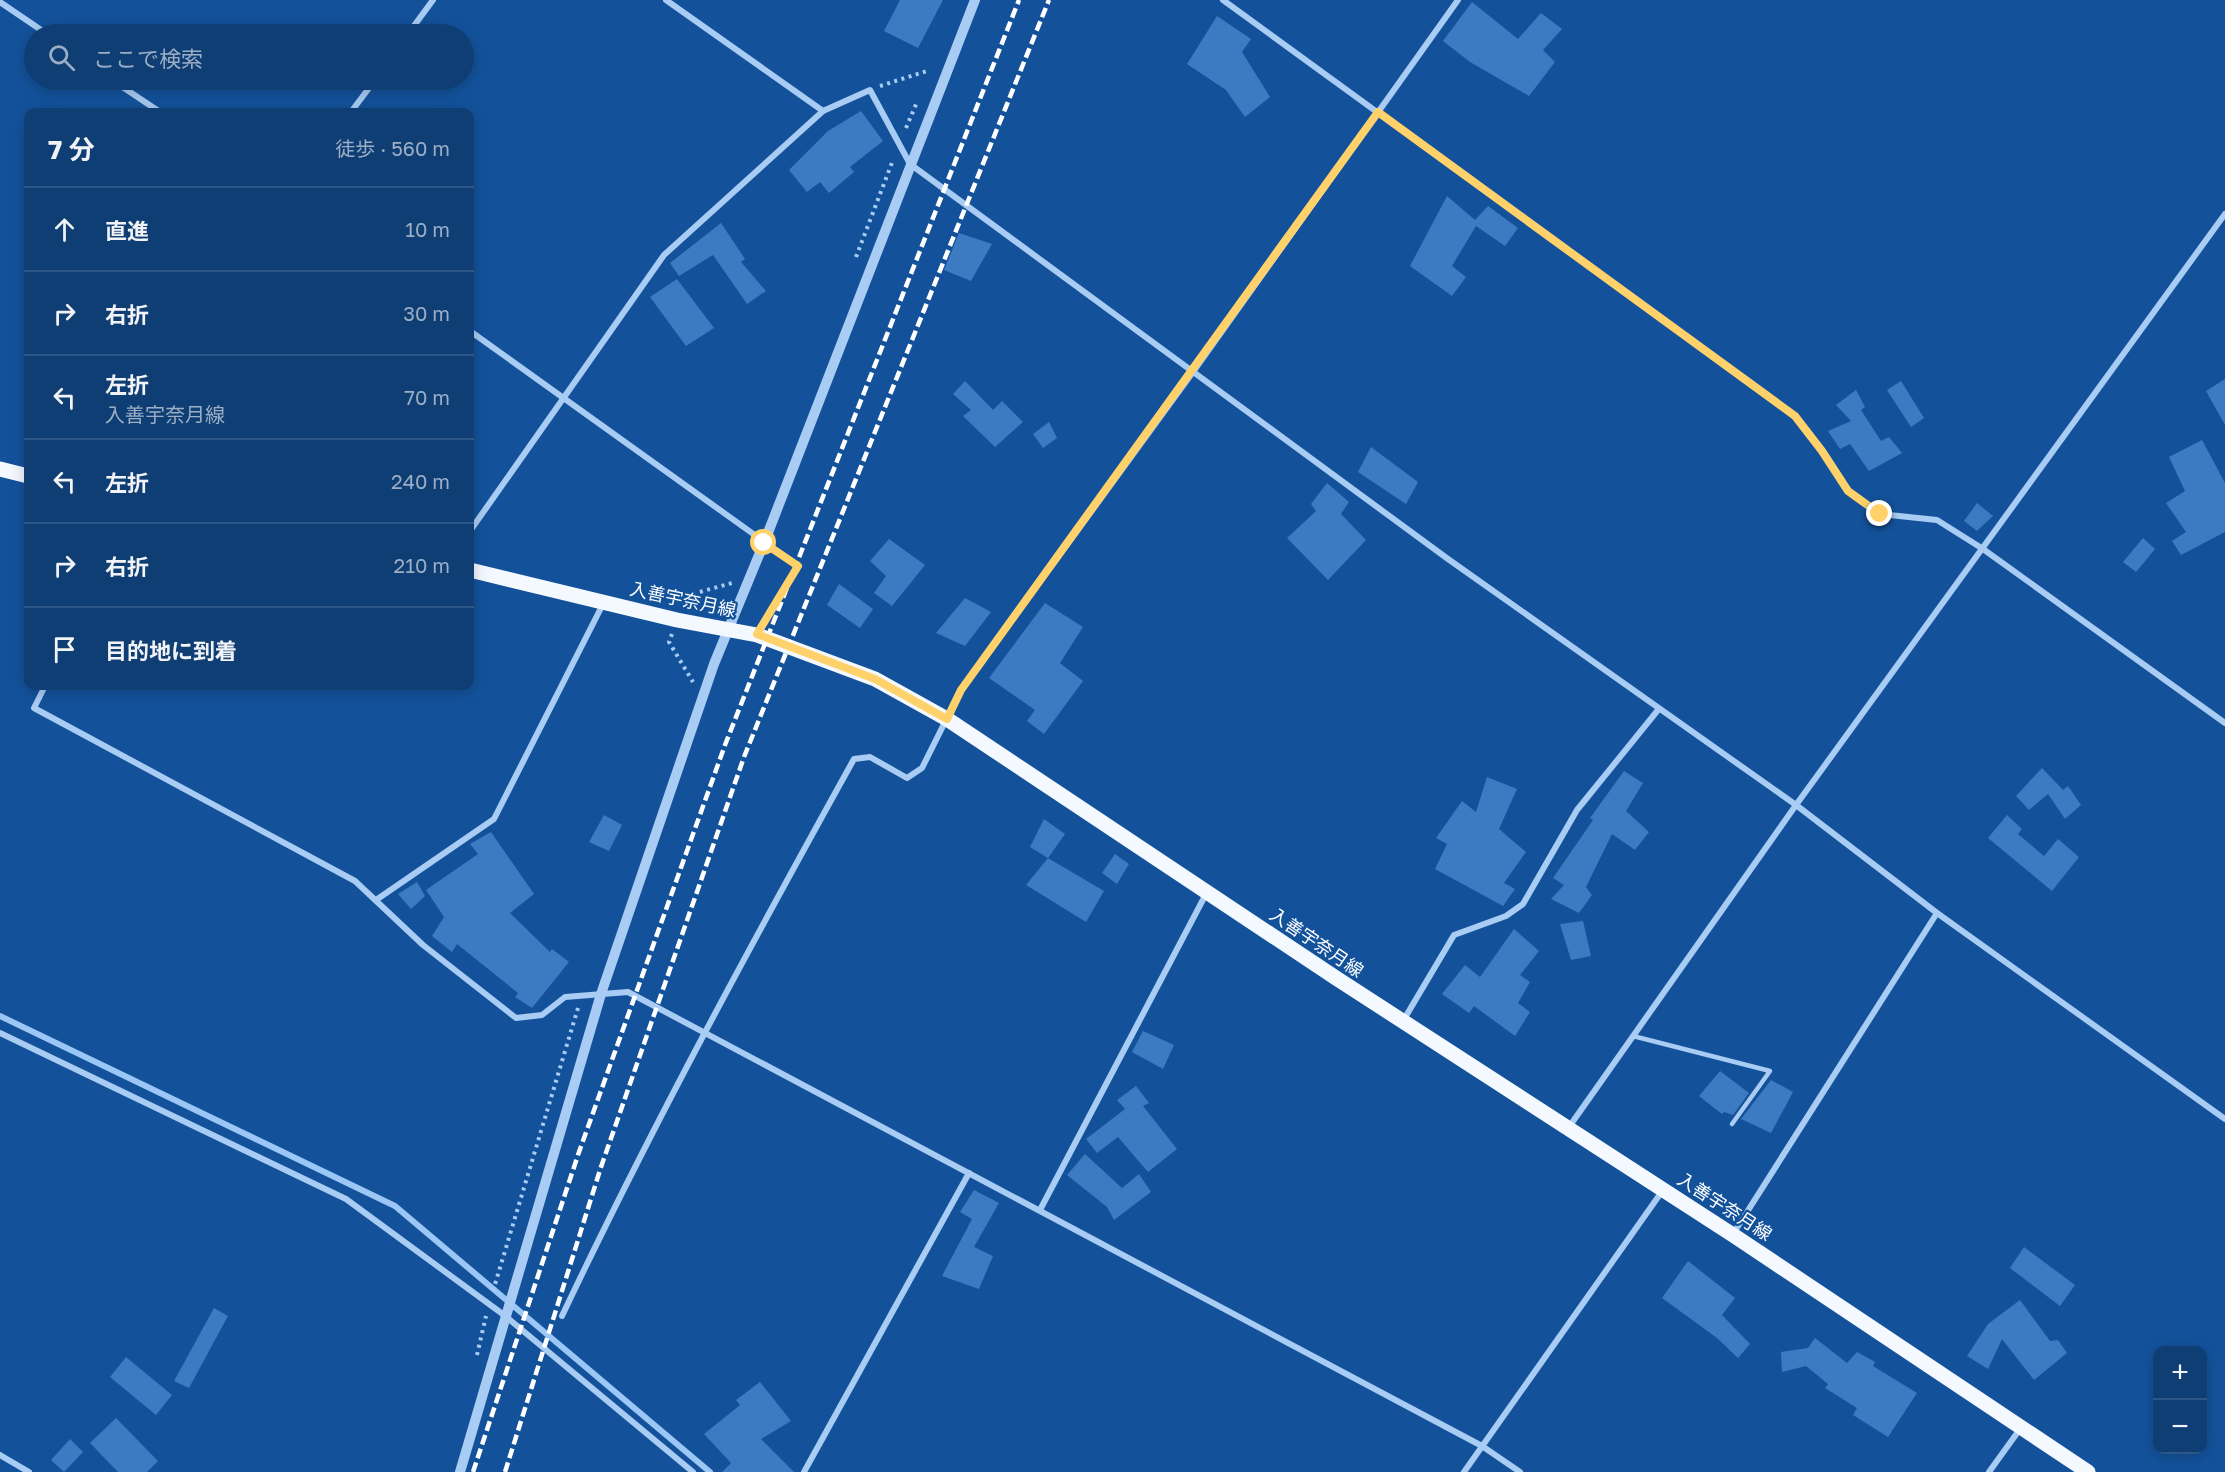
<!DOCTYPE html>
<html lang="ja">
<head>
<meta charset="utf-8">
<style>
	:root { --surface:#0e3e74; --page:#174579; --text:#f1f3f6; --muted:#9baec5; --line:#2e5786 }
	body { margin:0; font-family:"Golos Text","Noto Sans JP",sans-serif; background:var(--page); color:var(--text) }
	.controls { position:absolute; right:18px; bottom:18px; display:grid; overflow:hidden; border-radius:12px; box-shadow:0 3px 15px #0003 }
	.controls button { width:54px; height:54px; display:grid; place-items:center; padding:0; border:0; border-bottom:2px solid var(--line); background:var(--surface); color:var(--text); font:30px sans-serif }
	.stop { position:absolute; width:18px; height:18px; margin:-14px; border:4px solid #ffd16a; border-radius:50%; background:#fff }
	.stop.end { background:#ffd16a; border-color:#fff; box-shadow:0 2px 6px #0008 }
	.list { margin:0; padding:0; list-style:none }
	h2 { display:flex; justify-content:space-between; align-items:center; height:78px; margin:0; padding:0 24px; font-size:26px }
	h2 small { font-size:20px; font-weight:400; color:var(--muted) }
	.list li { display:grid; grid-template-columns:39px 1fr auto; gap:18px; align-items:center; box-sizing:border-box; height:84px; padding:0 24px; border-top:2px solid var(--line) }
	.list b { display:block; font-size:22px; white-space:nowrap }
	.list p { margin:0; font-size:20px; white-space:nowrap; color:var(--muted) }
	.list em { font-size:20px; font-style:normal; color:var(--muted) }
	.icon { flex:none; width:33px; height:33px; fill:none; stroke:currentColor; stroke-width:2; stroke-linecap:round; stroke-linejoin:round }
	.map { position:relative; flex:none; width:2225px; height:1472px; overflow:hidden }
	.search { position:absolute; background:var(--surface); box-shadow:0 3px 15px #0003; left:24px; top:24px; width:450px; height:66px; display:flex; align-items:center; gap:15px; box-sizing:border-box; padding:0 21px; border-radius:33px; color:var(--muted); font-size:22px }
	.panel { position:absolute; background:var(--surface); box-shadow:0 3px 15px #0003; left:24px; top:108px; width:450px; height:582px; border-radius:12px }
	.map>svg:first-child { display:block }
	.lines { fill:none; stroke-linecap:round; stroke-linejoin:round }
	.stream { stroke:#9ac7f6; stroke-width:6 }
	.building { fill:#3c7bc2 }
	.path { stroke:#a8ccf3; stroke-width:4; stroke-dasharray:3 4.5; stroke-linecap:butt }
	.service { stroke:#a8ccf3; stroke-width:4.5 }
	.minor { stroke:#a8ccf3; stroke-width:6 }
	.tertiary { stroke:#a8ccf3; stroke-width:10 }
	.primary { stroke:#f4f9ff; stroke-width:15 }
	.rail { stroke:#fff; stroke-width:4.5; stroke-dasharray:10 4.5; stroke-linecap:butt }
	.route { stroke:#ffd16a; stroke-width:8 }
	.labels { text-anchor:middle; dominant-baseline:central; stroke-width:4.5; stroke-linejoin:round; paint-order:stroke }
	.street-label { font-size:18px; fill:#fff; stroke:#13529b }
</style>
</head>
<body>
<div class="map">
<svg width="2225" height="1472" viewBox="0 0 2225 1472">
	<rect width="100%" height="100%" fill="#13529b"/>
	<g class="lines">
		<polyline class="stream" points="0,1016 395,1206 710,1472"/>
	</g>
	<g class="building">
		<polygon points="900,0 943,0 918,48 884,31"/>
		<polygon points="1472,2 1518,39 1541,13 1562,29 1543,50 1555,62 1529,96 1470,62 1443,41"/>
		<polygon points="1217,16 1251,39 1242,52 1270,97 1245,117 1226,90 1187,64"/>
		<polygon points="861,111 883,141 850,167 854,172 829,193 820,182 807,192 789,170 828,131"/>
		<polygon points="1447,196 1475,220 1488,206 1518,228 1505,246 1476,226 1452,266 1466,277 1452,296 1410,266"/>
		<polygon points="721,223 745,259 741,262 766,291 747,304 713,255 679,276 670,263"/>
		<polygon points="959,233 992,244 971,281 944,270"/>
		<polygon points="677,279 714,328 686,346 650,297"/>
		<polygon points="2225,379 2225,425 2206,391"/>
		<polygon points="965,381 993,410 1002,401 1023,422 995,447 963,416 971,410 953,394"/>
		<polygon points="1901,381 1924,418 1911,427 1887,390"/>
		<polygon points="1856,390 1865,407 1861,410 1881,441 1889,437 1902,453 1869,471 1850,444 1840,449 1828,431 1851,421 1836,405"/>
		<polygon points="1049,422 1057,438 1043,448 1033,434"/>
		<polygon points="2202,440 2225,483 2225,532 2181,555 2172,541 2186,532 2166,503 2185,491 2169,457"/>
		<polygon points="1371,447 1418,482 1406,504 1358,472"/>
		<polygon points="1327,483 1349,502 1341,514 1366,540 1328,580 1287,538 1316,511 1311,504"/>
		<polygon points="1977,503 1993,516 1977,531 1964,521"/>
		<polygon points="2143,538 2155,549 2136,572 2123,562"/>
		<polygon points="889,539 925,565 892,606 874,593 886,576 870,561"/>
		<polygon points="839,584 873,609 860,628 827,605"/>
		<polygon points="965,598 991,612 965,646 936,633"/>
		<polygon points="1045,603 1083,627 1060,663 1083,681 1044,734 1027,721 1035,710 989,678"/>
		<polygon points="2042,768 2063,790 2068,786 2081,805 2065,819 2048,794 2029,810 2016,796"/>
		<polygon points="1624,771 1643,783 1626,811 1649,832 1635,850 1612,834 1586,887 1592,895 1579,913 1551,899 1564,885 1553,878 1593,820 1590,818"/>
		<polygon points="1487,777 1517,789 1499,829 1526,852 1504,883 1515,889 1503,906 1435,869 1447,844 1436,838 1462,801 1476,812"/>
		<polygon points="604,815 622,825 609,851 589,842"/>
		<polygon points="2007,815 2022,829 2018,834 2044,856 2058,839 2079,857 2052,891 1988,838"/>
		<polygon points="1044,819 1065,834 1048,858 1030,847"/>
		<polygon points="491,832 534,894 510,913 550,952 552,949 569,962 532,1008 515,997 518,993 457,944 452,952 432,936 444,917 426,890 478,854 470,844"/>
		<polygon points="1115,854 1129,864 1117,884 1102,873"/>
		<polygon points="1048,858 1104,891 1086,922 1026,885"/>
		<polygon points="417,882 425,896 411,909 398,894"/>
		<polygon points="1583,921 1591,956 1571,960 1560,924"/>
		<polygon points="1514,929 1539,951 1520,975 1530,982 1518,1003 1530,1012 1515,1036 1474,1006 1469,1013 1442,994 1465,965 1480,977"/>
		<polygon points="1143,1031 1174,1045 1163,1069 1132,1052"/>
		<polygon points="1720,1071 1749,1093 1733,1115 1724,1112 1722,1114 1699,1096"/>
		<polygon points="1771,1080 1793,1092 1771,1133 1741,1119"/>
		<polygon points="1136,1086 1149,1103 1143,1106 1177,1149 1148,1172 1118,1137 1097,1153 1086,1139 1125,1109 1117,1100"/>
		<polygon points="1085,1154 1122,1188 1139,1174 1151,1192 1114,1220 1107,1207 1067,1175"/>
		<polygon points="974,1190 999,1203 974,1247 993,1256 979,1289 942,1276 972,1219 960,1212"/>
		<polygon points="2024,1247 2075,1285 2060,1306 2010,1268"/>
		<polygon points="1688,1261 1735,1298 1722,1315 1750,1344 1738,1358 1717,1338 1662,1298"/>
		<polygon points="2020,1300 2050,1341 2058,1340 2067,1353 2034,1380 2002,1339 1988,1369 1967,1356 1988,1324"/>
		<polygon points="214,1308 228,1316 189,1388 174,1381"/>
		<polygon points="1815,1338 1847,1363 1857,1352 1875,1362 1873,1366 1917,1393 1888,1437 1853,1415 1857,1408 1825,1388 1828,1384 1806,1366 1782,1372 1781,1352 1808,1348"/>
		<polygon points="126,1357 172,1395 156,1415 110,1377"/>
		<polygon points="760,1382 791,1421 761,1439 794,1472 722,1472 731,1463 704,1434 740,1405 736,1400"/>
		<polygon points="116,1418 158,1461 147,1472 118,1472 90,1443"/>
		<polygon points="70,1439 83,1452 64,1472 51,1460"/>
	</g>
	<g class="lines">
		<g class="path">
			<polyline points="880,86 930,70"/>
			<polyline points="906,128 917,102"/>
			<polyline points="856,257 893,160"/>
			<polyline points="684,605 689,595 732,583"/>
			<polyline points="672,634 669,642 693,682"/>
			<polyline points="493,1291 578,1008"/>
			<polyline points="477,1355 486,1316"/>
		</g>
		<polyline class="service" points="1633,1036 1770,1071 1732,1124"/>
		<g class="minor">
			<polyline points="666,0 823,111 870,90 910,164 1448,559 1796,805 1937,913 2225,1119"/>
			<polyline points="1223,0 1795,416 1822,451 1848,491 1880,514 1937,520 1983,549 2225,723"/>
			<polyline points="0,2 47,34"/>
			<polyline points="408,34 433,0"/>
			<polyline points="112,80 160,112"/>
			<polyline points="351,112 375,80"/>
			<polyline points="470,331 798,566 757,635"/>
			<polyline points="470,531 664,255 823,111"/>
			<polyline points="45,686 34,708 355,881 423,945 516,1018 542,1015 565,997 628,992 1482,1446 1520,1472"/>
			<polyline points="376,900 494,819 604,602"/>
			<polyline points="1403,1021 1454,935 1506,916 1523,904 1577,810 1658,710"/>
			<polyline points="0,1033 346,1199 504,1315 693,1472"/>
			<polyline points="1569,1127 1796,805 2225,214"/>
			<polyline points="1040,1210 1207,892"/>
			<polyline points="1733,1234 1937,913"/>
			<path d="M 562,1316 C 652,1126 752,943 854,759 L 870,757 L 907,778 L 922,768 L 961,690 L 1193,372 L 1458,0"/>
			<polyline points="0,1455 29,1472"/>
			<polyline points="804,1472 969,1173"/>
			<polyline points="1464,1472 1663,1190"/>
			<polyline points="1989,1472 2020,1429"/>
		</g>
		<polyline class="tertiary" points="460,1472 601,994 714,664 764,543 975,0"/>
		<g class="primary">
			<polyline points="0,469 28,476"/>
			<polyline points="470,570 677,620 757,635 875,679 947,719 1336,978 1733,1235 2088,1472"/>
		</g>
		<g class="rail">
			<polyline points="473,1472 579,1152 725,745 1019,0"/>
			<polyline points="505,1472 601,1167 744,757 1049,0"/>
		</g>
	</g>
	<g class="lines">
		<polyline class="route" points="764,543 798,566 757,634 875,679 947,719 961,690 1378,112 1795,416 1822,451 1848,491 1880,514"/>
	</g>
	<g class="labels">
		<g class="street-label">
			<text transform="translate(683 599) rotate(12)">入善宇奈月線</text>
			<text transform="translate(1317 942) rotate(34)">入善宇奈月線</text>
			<text transform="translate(1725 1206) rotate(33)">入善宇奈月線</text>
		</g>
	</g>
</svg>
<div class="controls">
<button>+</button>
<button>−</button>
</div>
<div class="stop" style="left:764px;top:543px"></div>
<div class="stop end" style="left:1880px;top:514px"></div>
<div class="search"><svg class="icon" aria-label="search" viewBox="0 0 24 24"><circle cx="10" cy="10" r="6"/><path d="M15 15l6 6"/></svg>ここで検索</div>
<section class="panel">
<h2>7 分<small>徒歩 · 560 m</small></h2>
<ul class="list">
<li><svg class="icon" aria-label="ahead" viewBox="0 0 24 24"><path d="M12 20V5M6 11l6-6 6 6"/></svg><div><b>直進</b></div><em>10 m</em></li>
<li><svg class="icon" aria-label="right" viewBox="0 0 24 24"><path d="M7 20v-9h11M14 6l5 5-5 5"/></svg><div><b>右折</b></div><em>30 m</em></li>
<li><svg class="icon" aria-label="left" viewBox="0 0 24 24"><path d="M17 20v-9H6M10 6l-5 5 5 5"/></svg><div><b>左折</b><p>入善宇奈月線</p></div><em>70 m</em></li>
<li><svg class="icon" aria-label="left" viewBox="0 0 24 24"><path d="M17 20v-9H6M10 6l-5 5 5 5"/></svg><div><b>左折</b></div><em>240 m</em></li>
<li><svg class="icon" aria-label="right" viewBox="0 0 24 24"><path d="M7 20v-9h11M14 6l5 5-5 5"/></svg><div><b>右折</b></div><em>210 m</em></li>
<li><svg class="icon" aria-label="arrive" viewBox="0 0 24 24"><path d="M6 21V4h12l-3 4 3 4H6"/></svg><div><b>目的地に到着</b></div></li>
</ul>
</section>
</div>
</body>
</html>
